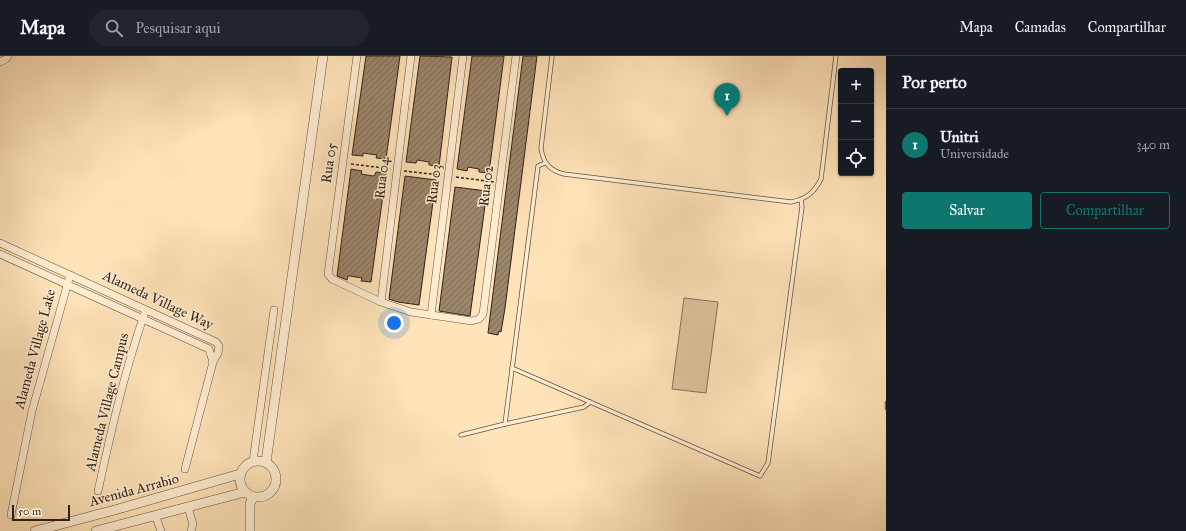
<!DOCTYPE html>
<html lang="pt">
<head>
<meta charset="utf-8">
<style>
	:root { --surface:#171b24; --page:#20242c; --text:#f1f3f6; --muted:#9ea1a6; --line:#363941; --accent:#0f766e }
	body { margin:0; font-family:"IM FELL Great Primer",serif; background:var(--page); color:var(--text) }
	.controls { position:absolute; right:12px; top:12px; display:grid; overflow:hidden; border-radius:4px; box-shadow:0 1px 3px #0004 }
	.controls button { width:36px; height:36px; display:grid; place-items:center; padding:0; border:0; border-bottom:1px solid var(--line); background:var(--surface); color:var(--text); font:20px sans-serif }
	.scale { position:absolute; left:12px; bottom:10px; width:58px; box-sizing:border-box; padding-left:4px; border:2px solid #2f2217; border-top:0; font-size:11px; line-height:14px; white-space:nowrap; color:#2f2217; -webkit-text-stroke:3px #ffedd2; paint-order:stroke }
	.you { position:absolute; left:394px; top:267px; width:14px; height:14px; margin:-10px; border:3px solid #fff; border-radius:50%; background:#1a73e8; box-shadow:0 0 0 6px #1a73e833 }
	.badge { display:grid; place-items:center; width:26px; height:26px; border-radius:50%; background:var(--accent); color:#fff; font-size:13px; font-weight:700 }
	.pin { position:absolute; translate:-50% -33px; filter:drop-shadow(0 1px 2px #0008) }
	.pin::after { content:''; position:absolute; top:21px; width:14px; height:12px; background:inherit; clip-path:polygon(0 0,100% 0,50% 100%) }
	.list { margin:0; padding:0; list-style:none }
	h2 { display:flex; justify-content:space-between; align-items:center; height:52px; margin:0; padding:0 16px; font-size:17px }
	h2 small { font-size:13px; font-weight:400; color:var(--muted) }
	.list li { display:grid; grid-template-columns:26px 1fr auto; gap:12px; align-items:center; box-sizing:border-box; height:72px; padding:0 16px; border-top:1px solid var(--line) }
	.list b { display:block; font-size:15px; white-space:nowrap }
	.list p { margin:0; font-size:13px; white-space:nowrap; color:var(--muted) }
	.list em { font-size:13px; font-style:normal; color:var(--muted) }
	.actions { display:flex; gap:8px; padding:12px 16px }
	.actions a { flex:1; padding:9px 0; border:1px solid var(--accent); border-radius:4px; text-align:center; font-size:14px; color:var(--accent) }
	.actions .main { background:var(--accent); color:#fff }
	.icon { flex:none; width:22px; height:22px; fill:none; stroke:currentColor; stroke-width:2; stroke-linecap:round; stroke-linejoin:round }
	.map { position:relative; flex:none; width:886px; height:475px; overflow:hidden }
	header { display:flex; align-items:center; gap:24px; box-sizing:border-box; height:56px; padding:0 20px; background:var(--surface); border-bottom:1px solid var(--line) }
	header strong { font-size:19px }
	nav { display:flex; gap:22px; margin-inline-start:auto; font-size:14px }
	.search { width:280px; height:36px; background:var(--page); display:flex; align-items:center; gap:10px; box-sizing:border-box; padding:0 14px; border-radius:22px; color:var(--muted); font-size:15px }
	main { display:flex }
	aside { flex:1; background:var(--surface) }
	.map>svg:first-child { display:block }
	.grass { fill:#dcc29d; stroke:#86725a }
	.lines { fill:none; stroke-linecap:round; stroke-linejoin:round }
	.stream { stroke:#816e57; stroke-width:2.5 }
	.building { fill:url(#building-hatch); stroke:#2f2217 }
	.service-casing { stroke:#635240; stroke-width:5 }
	.minor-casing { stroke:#635240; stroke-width:8 }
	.tertiary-casing { stroke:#635240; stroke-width:10 }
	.path { stroke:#2f2217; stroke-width:1.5; stroke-dasharray:3 2; stroke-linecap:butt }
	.service { stroke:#ffedd2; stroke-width:3.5 }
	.minor { stroke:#ffedd2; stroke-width:7 }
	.tertiary { stroke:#ffedd2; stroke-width:9 }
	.labels { text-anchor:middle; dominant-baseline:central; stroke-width:3; stroke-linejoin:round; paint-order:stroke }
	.street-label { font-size:14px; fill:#2f2217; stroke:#ffedd2 }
</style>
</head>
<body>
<header>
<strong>Mapa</strong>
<div class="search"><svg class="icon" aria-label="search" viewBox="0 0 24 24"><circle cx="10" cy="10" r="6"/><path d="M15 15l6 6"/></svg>Pesquisar aqui</div>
<nav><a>Mapa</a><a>Camadas</a><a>Compartilhar</a></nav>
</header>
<main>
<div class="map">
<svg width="886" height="475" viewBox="0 0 886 475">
	<defs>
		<pattern id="building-hatch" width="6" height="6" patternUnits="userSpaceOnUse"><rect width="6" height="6" fill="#9b866b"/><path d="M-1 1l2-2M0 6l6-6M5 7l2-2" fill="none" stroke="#7f6d57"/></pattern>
	</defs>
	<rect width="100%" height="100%" fill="#ffe3b9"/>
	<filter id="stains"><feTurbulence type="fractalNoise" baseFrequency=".005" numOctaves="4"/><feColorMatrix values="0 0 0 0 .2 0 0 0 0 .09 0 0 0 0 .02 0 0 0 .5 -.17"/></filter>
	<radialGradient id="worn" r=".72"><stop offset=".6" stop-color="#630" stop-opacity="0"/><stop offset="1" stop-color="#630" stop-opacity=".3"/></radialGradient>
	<polygon class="grass" points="684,242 718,246 706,337 672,333"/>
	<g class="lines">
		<polyline class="stream" points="886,346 886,353"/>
	</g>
	<g class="building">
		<polygon points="366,0 400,0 386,103 376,102 377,99 363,97 363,100 352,99"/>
		<polygon points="420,0 452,1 439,110 429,109 429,106 417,104 416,107 406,106"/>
		<polygon points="472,0 504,0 489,117 479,116 479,113 468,111 467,115 457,113"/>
		<polygon points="523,0 537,0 505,252 501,276 499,275 498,279 488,277"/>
		<polygon points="351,113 362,115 361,118 373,120 375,119 376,116 386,117 371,226 361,225 362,222 350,220 348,220 347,224 337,220"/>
		<polygon points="405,120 436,124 419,249 398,246 389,243"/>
		<polygon points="455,131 487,135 470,260 439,255"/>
	</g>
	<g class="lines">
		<g class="service-casing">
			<g id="service">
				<path d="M 552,0 L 541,92 C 543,107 550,115 564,118 L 791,146 C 806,143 814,137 821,123 L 836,0"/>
				<polyline points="512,312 760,420 768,407 802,151 801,144"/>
				<polyline points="505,368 538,110 545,107"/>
				<polyline points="461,379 505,368 584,351 590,346"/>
			</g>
		</g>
		<g class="minor-casing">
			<g id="minor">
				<polyline points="357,0 328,218 332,223 381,246 411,256 472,265 479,263 483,258 516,0"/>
				<polyline points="0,6 6,3 8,0"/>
				<polyline points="0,187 216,286 219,290 218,297 213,306 185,413"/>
				<polyline points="0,198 209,293 213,306"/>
				<polyline points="381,246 411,0"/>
				<polyline points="431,259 463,0"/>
				<polyline points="253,405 274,254"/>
				<path d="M 98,435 C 111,376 124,317 144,259"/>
				<polyline points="188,451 193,468 191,475"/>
				<polyline points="11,459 32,355 70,219"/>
				<polyline points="155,459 161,475"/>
			</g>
		</g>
		<g class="tertiary-casing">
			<g id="tertiary">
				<circle cx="258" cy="423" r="18"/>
				<polyline points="266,406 323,0"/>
				<polyline points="35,475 111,455 240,418"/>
				<polyline points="96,475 245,436"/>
				<polyline points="250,475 250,448 253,441"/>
			</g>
		</g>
		<g class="path">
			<polyline points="351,108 391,113"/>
			<polyline points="404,115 440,119"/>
			<polyline points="456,121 494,126"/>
		</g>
		<use href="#service" class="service"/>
		<use href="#minor" class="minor"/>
		<use href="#tertiary" class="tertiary"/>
	</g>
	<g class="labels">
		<g class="street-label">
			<text transform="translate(329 107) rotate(-82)">Rua 05</text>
			<text transform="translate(382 122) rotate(-83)">Rua 04</text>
			<text transform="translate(434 128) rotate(-83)">Rua 03</text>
			<text transform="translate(486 130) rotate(-83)">Rua 02</text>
			<text transform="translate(158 244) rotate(25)">Alameda Village Way</text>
			<text transform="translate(35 293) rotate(-75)">Alameda Village Lake</text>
			<text transform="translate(107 346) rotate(-76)">Alameda Village Campus</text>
			<text transform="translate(134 434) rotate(-15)">Avenida Arrabio</text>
		</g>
	</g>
	<rect width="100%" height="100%" filter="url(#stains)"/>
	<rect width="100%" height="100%" fill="url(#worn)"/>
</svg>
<div class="controls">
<button>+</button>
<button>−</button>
<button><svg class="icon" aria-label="locate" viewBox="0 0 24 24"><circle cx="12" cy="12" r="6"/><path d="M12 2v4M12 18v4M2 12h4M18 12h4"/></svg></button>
</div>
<div class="scale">50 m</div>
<div class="you"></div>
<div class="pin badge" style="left:727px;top:60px">1</div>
</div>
<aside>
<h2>Por perto<small></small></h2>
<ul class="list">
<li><span class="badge">1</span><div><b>Unitri</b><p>Universidade</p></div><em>340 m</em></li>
</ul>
<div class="actions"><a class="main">Salvar</a><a>Compartilhar</a></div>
</aside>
</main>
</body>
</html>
